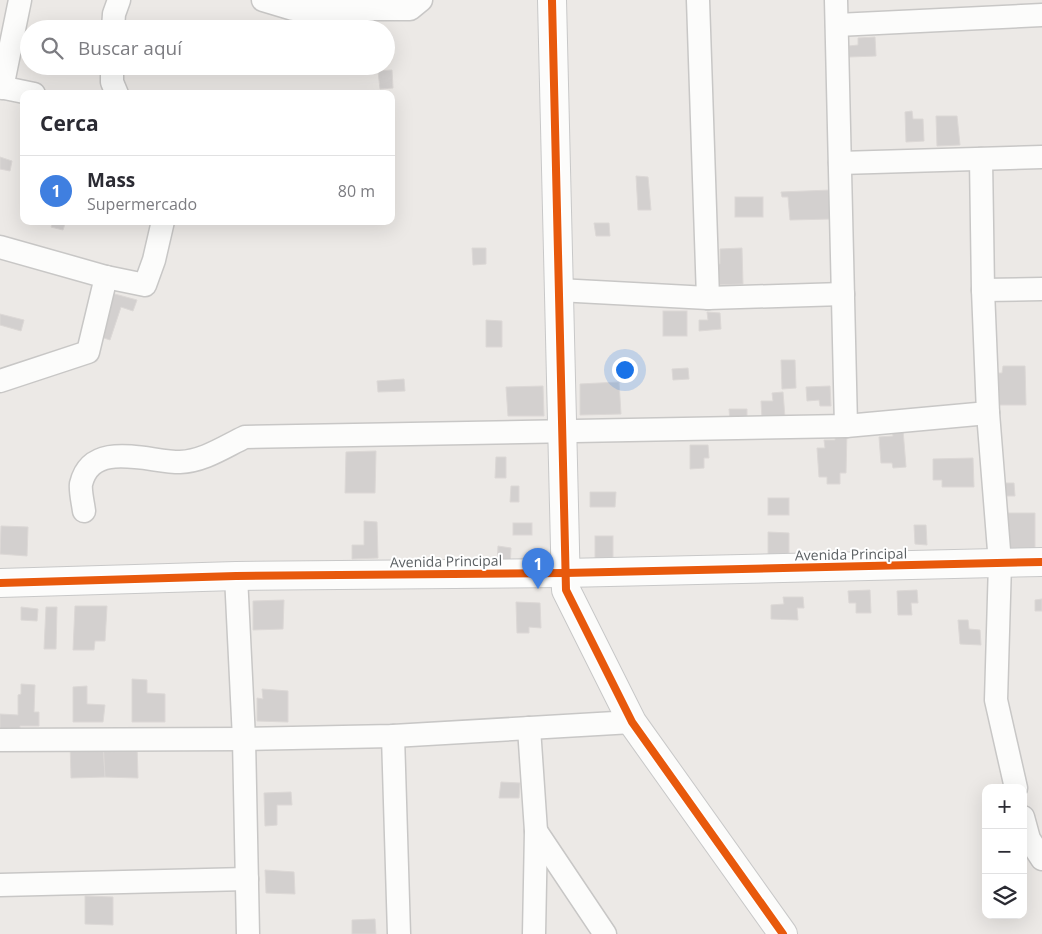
<!DOCTYPE html>
<html lang="es">
<head>
<meta charset="utf-8">
<style>
	:root { --surface:#fff; --page:#f2f2f3; --text:#2b2b33; --muted:#7c7c81; --line:#e1e1e2; --accent:#8e9192 }
	body { margin:0; font-family:"Open Sans",sans-serif; background:var(--page); color:var(--text) }
	.controls { position:absolute; right:15px; bottom:15px; display:grid; overflow:hidden; border-radius:10px; box-shadow:0 5px 20px #0002 }
	.controls button { width:45px; height:45px; display:grid; place-items:center; padding:0; border:0; border-bottom:1px solid var(--line); background:var(--surface); color:var(--text); font:25px sans-serif }
	.you { position:absolute; left:624px; top:369px; width:18px; height:18px; margin:-12px; border:4px solid #fff; border-radius:50%; background:#1a73e8; box-shadow:0 0 0 8px #1a73e833 }
	.badge { display:grid; place-items:center; width:32px; height:32px; border-radius:50%; background:var(--accent); color:#fff; font-size:16px; font-weight:700 }
	.pin { position:absolute; translate:-50% -41px; filter:drop-shadow(0 1px 2px #0008) }
	.pin::after { content:''; position:absolute; top:26px; width:18px; height:15px; background:inherit; clip-path:polygon(0 0,100% 0,50% 100%) }
	.list { margin:0; padding:0; list-style:none }
	h2 { display:flex; justify-content:space-between; align-items:center; height:65px; margin:0; padding:0 20px; font-size:21px }
	h2 small { font-size:16px; font-weight:400; color:var(--muted) }
	.list li { display:grid; grid-template-columns:32px 1fr auto; gap:15px; align-items:center; box-sizing:border-box; height:70px; padding:0 20px; border-top:1px solid var(--line) }
	.list b { display:block; font-size:19px; white-space:nowrap }
	.list p { margin:0; font-size:16px; white-space:nowrap; color:var(--muted) }
	.list em { font-size:16px; font-style:normal; color:var(--muted) }
	.icon { flex:none; width:28px; height:28px; fill:none; stroke:currentColor; stroke-width:2; stroke-linecap:round; stroke-linejoin:round }
	.map { position:relative; flex:none; width:1042px; height:934px; overflow:hidden }
	.search { position:absolute; background:var(--surface); box-shadow:0 5px 20px #0002; left:20px; top:20px; width:375px; height:55px; display:flex; align-items:center; gap:12px; box-sizing:border-box; padding:0 18px; border-radius:28px; color:var(--muted); font-size:19px }
	.panel { position:absolute; background:var(--surface); box-shadow:0 5px 20px #0002; left:20px; top:90px; width:375px; height:135px; border-radius:10px }
	.map>svg:first-child { display:block }
	.building { fill:#d3d0cf; stroke:#dcd8d6 }
	.lines { fill:none; stroke-linecap:round; stroke-linejoin:round }
	.street-casing { stroke:#c8c7c6; stroke-width:25 }
	.secondary-casing { stroke:#c8c8c8; stroke-width:30 }
	.street { stroke:#fcfcfb; stroke-width:22 }
	.secondary { stroke:#fcfcfb; stroke-width:28 }
	.cycleway-casing { stroke:#fff; stroke-width:11 }
	.cycleway { stroke:#e8590c; stroke-width:8 }
	.labels { text-anchor:middle; dominant-baseline:central; stroke-width:4; stroke-linejoin:round; paint-order:stroke }
	.street-label { font-size:14px; fill:#5c6164; stroke:#fff }
</style>
</head>
<body>
<div class="map">
<svg width="1042" height="934" viewBox="0 0 1042 934">
	<rect width="100%" height="100%" fill="#ece9e6"/>
	<g class="building">
		<polygon points="875,37 876,56 849,57 849,46 858,45 858,38"/>
		<polygon points="392,70 393,88 380,89 378,71"/>
		<polygon points="912,111 913,119 923,119 924,141 906,142 905,112"/>
		<polygon points="936,116 957,116 960,145 937,146"/>
		<polygon points="0,157 12,161 10,171 0,169"/>
		<polygon points="636,176 648,177 651,210 638,210"/>
		<polygon points="831,190 830,219 790,220 788,197 782,197 781,192"/>
		<rect x="735" y="197" width="28" height="20"/>
		<polygon points="53,221 66,221 63,230 51,227"/>
		<polygon points="594,223 609,223 610,236 596,236"/>
		<polygon points="472,248 486,248 486,264 473,265"/>
		<polygon points="742,248 743,284 714,285 713,264 720,264 720,249"/>
		<polygon points="111,293 137,300 133,311 121,307 110,340 98,336"/>
		<rect x="663" y="311" width="24" height="25"/>
		<polygon points="707,312 720,313 721,329 699,331 699,320 708,320"/>
		<polygon points="0,314 24,320 21,331 0,325"/>
		<polygon points="486,320 502,321 502,347 486,347"/>
		<polygon points="781,360 795,360 796,388 782,389"/>
		<polygon points="1003,366 1025,366 1026,405 992,405 995,373 1002,373"/>
		<polygon points="688,368 689,379 673,380 672,369"/>
		<polygon points="404,379 405,391 378,392 377,381"/>
		<polygon points="619,382 621,414 580,415 580,384"/>
		<polygon points="543,386 544,416 508,416 506,387"/>
		<polygon points="830,386 831,406 820,406 819,400 807,401 806,387"/>
		<polygon points="783,392 785,418 762,419 761,401 773,401 772,393"/>
		<polygon points="729,409 747,409 747,420 730,421"/>
		<polygon points="847,430 846,473 840,473 840,484 827,484 827,477 819,477 817,448 825,448 824,440 835,440 835,431"/>
		<polygon points="892,430 903,430 906,467 893,468 892,463 881,463 879,437 893,436"/>
		<polygon points="690,445 708,445 709,458 704,458 704,468 690,469"/>
		<polygon points="376,451 375,493 345,493 346,452"/>
		<polygon points="496,457 506,457 506,478 495,478"/>
		<polygon points="973,458 974,487 942,487 942,480 933,480 933,459"/>
		<polygon points="1001,483 1014,483 1015,496 1002,496"/>
		<polygon points="511,486 519,486 519,502 510,502"/>
		<polygon points="590,492 616,492 615,507 590,507"/>
		<rect x="768" y="498" width="21" height="17"/>
		<polygon points="998,513 1035,513 1035,552 1000,553"/>
		<polygon points="364,521 377,522 378,558 352,559 352,545 364,545"/>
		<rect x="513" y="523" width="19" height="12"/>
		<polygon points="914,525 926,525 927,545 915,544"/>
		<polygon points="1,526 28,527 27,556 0,554"/>
		<polygon points="768,532 789,533 789,555 768,555"/>
		<rect x="595" y="536" width="18" height="28"/>
		<polygon points="498,546 511,548 510,569 497,567"/>
		<polygon points="870,590 871,613 856,613 856,603 849,603 848,591"/>
		<polygon points="917,590 918,603 911,603 912,615 898,615 897,591"/>
		<polygon points="783,597 803,597 804,608 797,608 798,620 771,619 771,605 784,604"/>
		<polygon points="1042,599 1042,611 1035,611 1035,600"/>
		<polygon points="284,600 283,629 253,630 253,601"/>
		<polygon points="516,602 540,603 541,628 529,627 529,633 517,633"/>
		<polygon points="75,606 107,606 105,641 95,641 94,650 73,650"/>
		<polygon points="21,607 38,609 37,621 21,620"/>
		<polygon points="46,607 57,607 56,649 44,649"/>
		<polygon points="958,620 968,620 969,629 980,630 981,645 960,644"/>
		<polygon points="132,679 147,680 147,693 165,694 165,722 132,722"/>
		<polygon points="21,684 35,685 34,712 39,712 39,726 20,726 20,729 0,729 0,714 18,715 18,695 21,694"/>
		<polygon points="87,686 87,704 105,705 103,722 73,722 73,687"/>
		<polygon points="262,689 288,691 288,722 257,721 257,698 263,699"/>
		<polygon points="103,741 105,777 71,778 70,742"/>
		<polygon points="103,741 137,742 138,778 105,777"/>
		<polygon points="501,782 520,783 519,798 499,798"/>
		<polygon points="291,792 292,805 277,805 277,825 265,826 264,793"/>
		<polygon points="265,870 294,872 295,894 266,893"/>
		<polygon points="85,896 113,897 113,925 85,924"/>
		<polygon points="375,919 376,934 352,934 352,920"/>
	</g>
	<g class="lines">
		<g class="street-casing">
			<g id="street">
				<polyline points="263,0 293,9 410,9 421,0"/>
				<polyline points="698,0 708,298"/>
				<polyline points="836,0 846,426"/>
				<polyline points="837,25 1042,15"/>
				<polyline points="113,29 114,14 119,0"/>
				<polyline points="112,66 112,82 117,94"/>
				<polyline points="0,87 34,94"/>
				<polyline points="2,88 20,0"/>
				<polyline points="981,159 983,290 988,413 1000,563 996,700 1016,788"/>
				<polyline points="840,163 1042,157"/>
				<polyline points="0,247 106,277 145,285 154,260 163,221"/>
				<polyline points="558,290 708,298 843,294"/>
				<polyline points="983,290 1042,289"/>
				<polyline points="0,381 88,352 106,277"/>
				<path d="M 84,511 C 83,503 80,491 81,484 C 92,439 148,462 180,462 C 204,461 224,447 245,437 L 846,426 L 988,413"/>
				<polyline points="236,576 244,739 248,934"/>
				<polyline points="529,728 536,831 534,934"/>
				<polyline points="393,736 399,934"/>
				<polyline points="0,740 244,739 393,736 632,722"/>
				<polyline points="1023,817 1029,839 1042,859"/>
				<polyline points="536,831 605,934"/>
				<polyline points="0,885 247,879"/>
			</g>
		</g>
		<g class="secondary-casing">
			<g id="secondary">
				<polyline points="552,0 566,590 632,722 783,934"/>
				<polyline points="0,583 236,576 565,573 1042,562"/>
			</g>
		</g>
		<use href="#street" class="street"/>
		<use href="#secondary" class="secondary"/>
		<g class="cycleway-casing">
			<g id="cycleway">
				<polyline points="552,0 566,590 632,722 783,934"/>
				<polyline points="0,583 236,576 565,573 1042,562"/>
			</g>
		</g>
		<use href="#cycleway" class="cycleway"/>
	</g>
	<g class="labels">
		<g class="street-label">
			<text transform="translate(851 554) rotate(-1)">Avenida Principal</text>
			<text transform="translate(446 561) rotate(-1)">Avenida Principal</text>
		</g>
	</g>
</svg>
<div class="controls">
<button>+</button>
<button>−</button>
<button><svg class="icon" aria-label="layers" viewBox="0 0 24 24"><path d="M12 4l9 5-9 5-9-5zM3 14l9 5 9-5"/></svg></button>
</div>
<div class="you"></div>
<div class="pin badge" style="left:538px;top:589px;background:#3f7fe0">1</div>
<div class="search"><svg class="icon" aria-label="search" viewBox="0 0 24 24"><circle cx="10" cy="10" r="6"/><path d="M15 15l6 6"/></svg>Buscar aquí</div>
<section class="panel">
<h2>Cerca<small></small></h2>
<ul class="list">
<li><span class="badge" style="background:#3f7fe0">1</span><div><b>Mass</b><p>Supermercado</p></div><em>80 m</em></li>
</ul>
</section>
</div>
</body>
</html>
